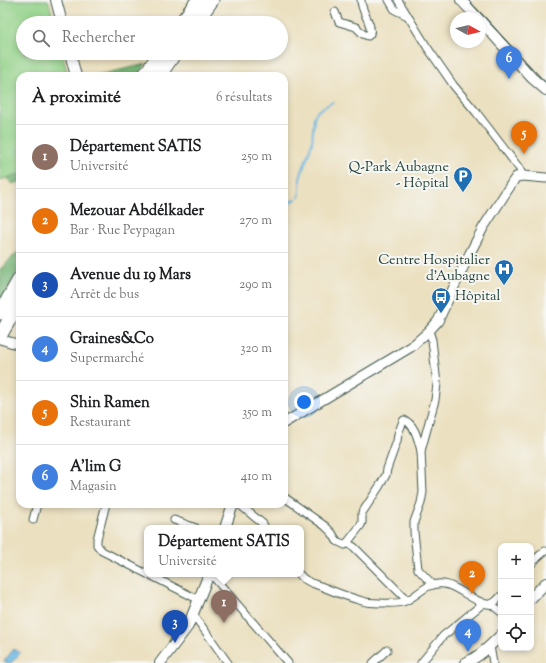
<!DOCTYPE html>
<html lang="fr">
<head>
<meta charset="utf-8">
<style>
	:root { --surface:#fff; --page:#f2f2f2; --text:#202124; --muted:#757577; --line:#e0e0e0; --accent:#1f6fb2 }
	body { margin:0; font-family:"Sorts Mill Goudy",serif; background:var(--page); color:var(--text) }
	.controls { position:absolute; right:12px; bottom:12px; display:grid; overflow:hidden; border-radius:8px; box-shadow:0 2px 6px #0003 }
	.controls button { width:36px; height:36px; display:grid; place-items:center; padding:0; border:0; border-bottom:1px solid var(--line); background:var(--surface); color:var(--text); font:20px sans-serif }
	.compass { position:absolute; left:450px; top:12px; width:36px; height:36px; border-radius:50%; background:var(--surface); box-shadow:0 2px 6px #0003; rotate:98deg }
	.you { position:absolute; left:304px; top:402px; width:14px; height:14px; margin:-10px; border:3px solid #fff; border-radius:50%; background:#1a73e8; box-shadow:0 0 0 6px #1a73e833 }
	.badge { display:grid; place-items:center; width:26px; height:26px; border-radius:50%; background:var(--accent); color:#fff; font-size:13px; font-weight:700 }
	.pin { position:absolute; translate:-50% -33px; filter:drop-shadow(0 1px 2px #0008) }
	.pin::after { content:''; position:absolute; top:21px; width:14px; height:12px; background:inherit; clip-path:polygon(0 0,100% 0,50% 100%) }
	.popup { position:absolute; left:144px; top:525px; width:160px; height:52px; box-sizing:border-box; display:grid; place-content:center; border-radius:8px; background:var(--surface); filter:drop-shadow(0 1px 3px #0005); font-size:13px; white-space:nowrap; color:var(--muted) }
	.popup b { font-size:15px; color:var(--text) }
	.popup::after { content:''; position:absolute; left:50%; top:100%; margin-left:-8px; border:8px solid transparent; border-top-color:var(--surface) }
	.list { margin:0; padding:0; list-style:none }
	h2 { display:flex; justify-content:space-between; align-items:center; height:52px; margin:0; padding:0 16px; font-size:17px }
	h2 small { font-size:13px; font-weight:400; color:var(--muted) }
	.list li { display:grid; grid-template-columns:26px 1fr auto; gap:12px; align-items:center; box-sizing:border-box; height:64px; padding:0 16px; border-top:1px solid var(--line) }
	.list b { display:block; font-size:15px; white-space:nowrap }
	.list p { margin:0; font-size:13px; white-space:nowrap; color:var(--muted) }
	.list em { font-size:13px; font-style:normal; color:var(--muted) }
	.icon { flex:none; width:22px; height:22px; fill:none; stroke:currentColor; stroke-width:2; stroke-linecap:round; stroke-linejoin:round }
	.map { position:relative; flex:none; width:546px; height:663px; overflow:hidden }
	.search { position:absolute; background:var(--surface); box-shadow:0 2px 6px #0003; left:16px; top:16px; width:272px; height:44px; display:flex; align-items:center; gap:10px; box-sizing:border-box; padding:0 14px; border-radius:22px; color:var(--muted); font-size:15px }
	.panel { position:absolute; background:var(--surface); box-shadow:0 2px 6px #0003; left:16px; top:72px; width:272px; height:436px; border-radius:12px }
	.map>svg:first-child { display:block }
	.green { fill:#92d187; stroke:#58875e }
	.forest { fill:#75b374; stroke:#4a7854 }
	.water { fill:#6ab8e4; stroke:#447a8c }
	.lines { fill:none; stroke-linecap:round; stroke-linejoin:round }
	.stream { stroke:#6ab8e4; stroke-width:2 }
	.minor-casing { stroke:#3e5549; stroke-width:9 }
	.tertiary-casing { stroke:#3e5549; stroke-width:11 }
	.secondary-casing { stroke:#3e5549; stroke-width:12 }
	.motorway-casing { stroke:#3e5549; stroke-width:15 }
	.minor { stroke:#fff; stroke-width:7 }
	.tertiary { stroke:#fff; stroke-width:9 }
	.secondary { stroke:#fff; stroke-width:10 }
	.motorway { stroke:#fff; stroke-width:13 }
	.tram { stroke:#1f3d34; stroke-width:1 }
	.labels { text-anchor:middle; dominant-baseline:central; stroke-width:4; stroke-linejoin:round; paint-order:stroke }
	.poi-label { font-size:14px; fill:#1f3d34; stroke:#f6f6f2; text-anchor:end }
</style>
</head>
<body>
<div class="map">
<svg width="546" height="663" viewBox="0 0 546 663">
	<rect width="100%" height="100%" fill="#f6f6f2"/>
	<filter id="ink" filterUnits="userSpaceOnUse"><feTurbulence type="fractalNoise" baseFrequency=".025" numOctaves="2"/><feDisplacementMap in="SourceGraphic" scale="8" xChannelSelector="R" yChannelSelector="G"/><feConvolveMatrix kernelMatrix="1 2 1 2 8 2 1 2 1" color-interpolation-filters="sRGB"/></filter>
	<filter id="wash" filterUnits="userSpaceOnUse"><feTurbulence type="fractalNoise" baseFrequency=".012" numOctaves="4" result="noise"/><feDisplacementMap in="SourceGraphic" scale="16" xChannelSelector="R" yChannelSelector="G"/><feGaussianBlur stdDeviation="0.9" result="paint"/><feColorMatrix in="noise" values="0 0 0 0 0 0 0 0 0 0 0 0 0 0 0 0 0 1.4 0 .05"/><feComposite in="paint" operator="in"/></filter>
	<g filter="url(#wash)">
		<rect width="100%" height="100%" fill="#ebe0c0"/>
		<polygon class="green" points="0,0 48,0 55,23 23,23 23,53 62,53 68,76 20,76 20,174 0,180"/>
		<g class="forest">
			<polygon points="146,64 138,76 93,76"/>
			<polygon points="20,174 20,182 11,184 8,178"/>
			<polygon points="20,250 20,267 0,303 0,269"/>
		</g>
		<polygon class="water" points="14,649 20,653 11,663 7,663 4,661"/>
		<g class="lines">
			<g class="stream">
				<polyline points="299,197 300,191 300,178 312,143 314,117 316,113 319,110 333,102"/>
				<polyline points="284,205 296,199"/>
			</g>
		</g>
	</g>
	<g filter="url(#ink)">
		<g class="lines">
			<g class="minor-casing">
				<g id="minor">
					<polyline points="389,0 395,10 408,16"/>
					<polyline points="398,0 427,47 454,86 476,112 519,168 523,176"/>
					<path d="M 335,12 L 339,22 L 356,27 L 363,34 L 368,36 L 370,34 C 373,24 361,12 361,0"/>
					<polyline points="429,331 432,340 437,384 435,400 421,451 423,492 421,503 414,522 414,532 418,569 433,585"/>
					<path d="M 284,497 L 325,526 L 332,533 L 337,541 L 345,545 L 347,543 L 361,525 L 362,522 L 362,513 L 379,487 L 386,475 L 387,469 L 397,441 L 398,434 L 403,421 L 404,420 C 415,424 418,440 421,451"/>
					<polyline points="106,504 97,539 97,545 102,551 147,574"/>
					<polyline points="239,504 263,524 265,528"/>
					<polyline points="33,520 37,504"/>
					<polyline points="174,520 196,528"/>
					<polyline points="347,543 354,547 407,600"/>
					<polyline points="531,564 539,556 545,551"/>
					<polyline points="148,574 199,600"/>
					<polyline points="211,574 288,663"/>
					<path d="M 299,574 C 301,576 303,579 306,580 C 310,583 317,585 323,587 C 337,593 351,598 366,602 C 374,603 395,604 403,602 C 418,597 424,582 444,584 C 457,585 480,607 491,604 C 495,603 498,599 501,596"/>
					<polyline points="491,604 501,612"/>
					<polyline points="193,614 228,663"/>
					<polyline points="490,646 493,663"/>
					<polyline points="373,663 387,650"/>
					<polyline points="421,663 443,636 453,628 480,606 481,602"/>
				</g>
			</g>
			<g class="tertiary-casing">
				<g id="tertiary">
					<polyline points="0,339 20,345"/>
					<polyline points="284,423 411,347 429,331 438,321 469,255 483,228 512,183 516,177 523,176 546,178"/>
				</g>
			</g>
			<g class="secondary-casing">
				<g id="secondary">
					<polyline points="56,0 62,23"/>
					<polyline points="461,0 478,18"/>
					<polyline points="480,20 532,78 546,90"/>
					<polyline points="70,53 76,76"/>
					<polyline points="225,528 233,504"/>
					<polyline points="531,598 546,583"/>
					<polyline points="160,663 188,626 209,574"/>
					<path d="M 465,663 C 479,657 490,646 501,635"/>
				</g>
			</g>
			<g class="motorway-casing">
				<g id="motorway">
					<polyline points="181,23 198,0"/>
					<polyline points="196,23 212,0"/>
					<polyline points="144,76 160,53"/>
					<polyline points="159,76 175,53"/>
					<polyline points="0,313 20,278"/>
					<polyline points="0,336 20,301"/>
				</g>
			</g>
			<use href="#minor" class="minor"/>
			<use href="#tertiary" class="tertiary"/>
			<use href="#secondary" class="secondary"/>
			<use href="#motorway" class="motorway"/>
			<polyline class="tram" points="468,0 546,83"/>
		</g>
	</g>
	<defs>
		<g id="parking-pin" transform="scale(1)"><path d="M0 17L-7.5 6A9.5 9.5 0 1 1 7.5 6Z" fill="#1f6fb2" stroke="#f6f6f2"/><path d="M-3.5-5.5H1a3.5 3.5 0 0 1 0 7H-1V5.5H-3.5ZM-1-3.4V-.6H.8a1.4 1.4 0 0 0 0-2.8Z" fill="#fff"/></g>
		<g id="hospital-pin" transform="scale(1)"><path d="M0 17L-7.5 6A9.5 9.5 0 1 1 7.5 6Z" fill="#1f6fb2" stroke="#f6f6f2"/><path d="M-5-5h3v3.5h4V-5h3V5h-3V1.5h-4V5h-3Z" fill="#fff"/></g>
		<g id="bus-pin" transform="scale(1)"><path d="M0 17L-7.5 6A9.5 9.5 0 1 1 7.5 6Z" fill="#1f6fb2" stroke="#f6f6f2"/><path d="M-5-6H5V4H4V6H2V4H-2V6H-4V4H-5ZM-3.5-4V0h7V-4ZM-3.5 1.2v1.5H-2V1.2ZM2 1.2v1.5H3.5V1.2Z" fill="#fff"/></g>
	</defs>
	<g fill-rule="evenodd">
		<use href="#parking-pin" x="463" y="176"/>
		<use href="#hospital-pin" x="504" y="269"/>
		<use href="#bus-pin" x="441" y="297"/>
	</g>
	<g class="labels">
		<g class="poi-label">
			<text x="449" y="168">Q-Park Aubagne<tspan x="449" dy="16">- Hôpital</tspan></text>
			<text x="490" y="261">Centre Hospitalier<tspan x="490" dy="16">d'Aubagne</tspan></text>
			<text x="455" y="297" text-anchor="start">Hôpital</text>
		</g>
	</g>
</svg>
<div class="controls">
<button>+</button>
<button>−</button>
<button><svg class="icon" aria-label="locate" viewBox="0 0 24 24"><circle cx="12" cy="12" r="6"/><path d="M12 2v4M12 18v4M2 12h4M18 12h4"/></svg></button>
</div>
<svg class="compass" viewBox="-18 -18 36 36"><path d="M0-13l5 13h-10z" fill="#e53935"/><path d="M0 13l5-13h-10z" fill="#757577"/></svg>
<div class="you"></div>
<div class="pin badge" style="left:224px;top:623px;background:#8d6e63">1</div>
<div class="popup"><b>Département SATIS</b>Université</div>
<div class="pin badge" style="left:472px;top:594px;background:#e8710a">2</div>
<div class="pin badge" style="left:175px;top:643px;background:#1a4fb4">3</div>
<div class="pin badge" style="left:468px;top:652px;background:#3f7fe0">4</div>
<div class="pin badge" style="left:524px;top:154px;background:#e8710a">5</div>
<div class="pin badge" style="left:509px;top:79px;background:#3f7fe0">6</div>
<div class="search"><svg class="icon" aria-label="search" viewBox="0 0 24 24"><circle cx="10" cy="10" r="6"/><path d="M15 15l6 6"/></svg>Rechercher</div>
<section class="panel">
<h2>À proximité<small>6 résultats</small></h2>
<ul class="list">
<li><span class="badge" style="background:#8d6e63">1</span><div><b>Département SATIS</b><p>Université</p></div><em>250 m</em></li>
<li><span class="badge" style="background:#e8710a">2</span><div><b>Mezouar Abdélkader</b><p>Bar · Rue Peypagan</p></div><em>270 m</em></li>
<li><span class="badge" style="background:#1a4fb4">3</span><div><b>Avenue du 19 Mars</b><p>Arrêt de bus</p></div><em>290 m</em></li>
<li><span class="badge" style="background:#3f7fe0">4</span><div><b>Graines&amp;Co</b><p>Supermarché</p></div><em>320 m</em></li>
<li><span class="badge" style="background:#e8710a">5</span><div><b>Shin Ramen</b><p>Restaurant</p></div><em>350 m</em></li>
<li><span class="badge" style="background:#3f7fe0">6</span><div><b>A'lim G</b><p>Magasin</p></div><em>410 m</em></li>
</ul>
</section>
</div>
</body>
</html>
